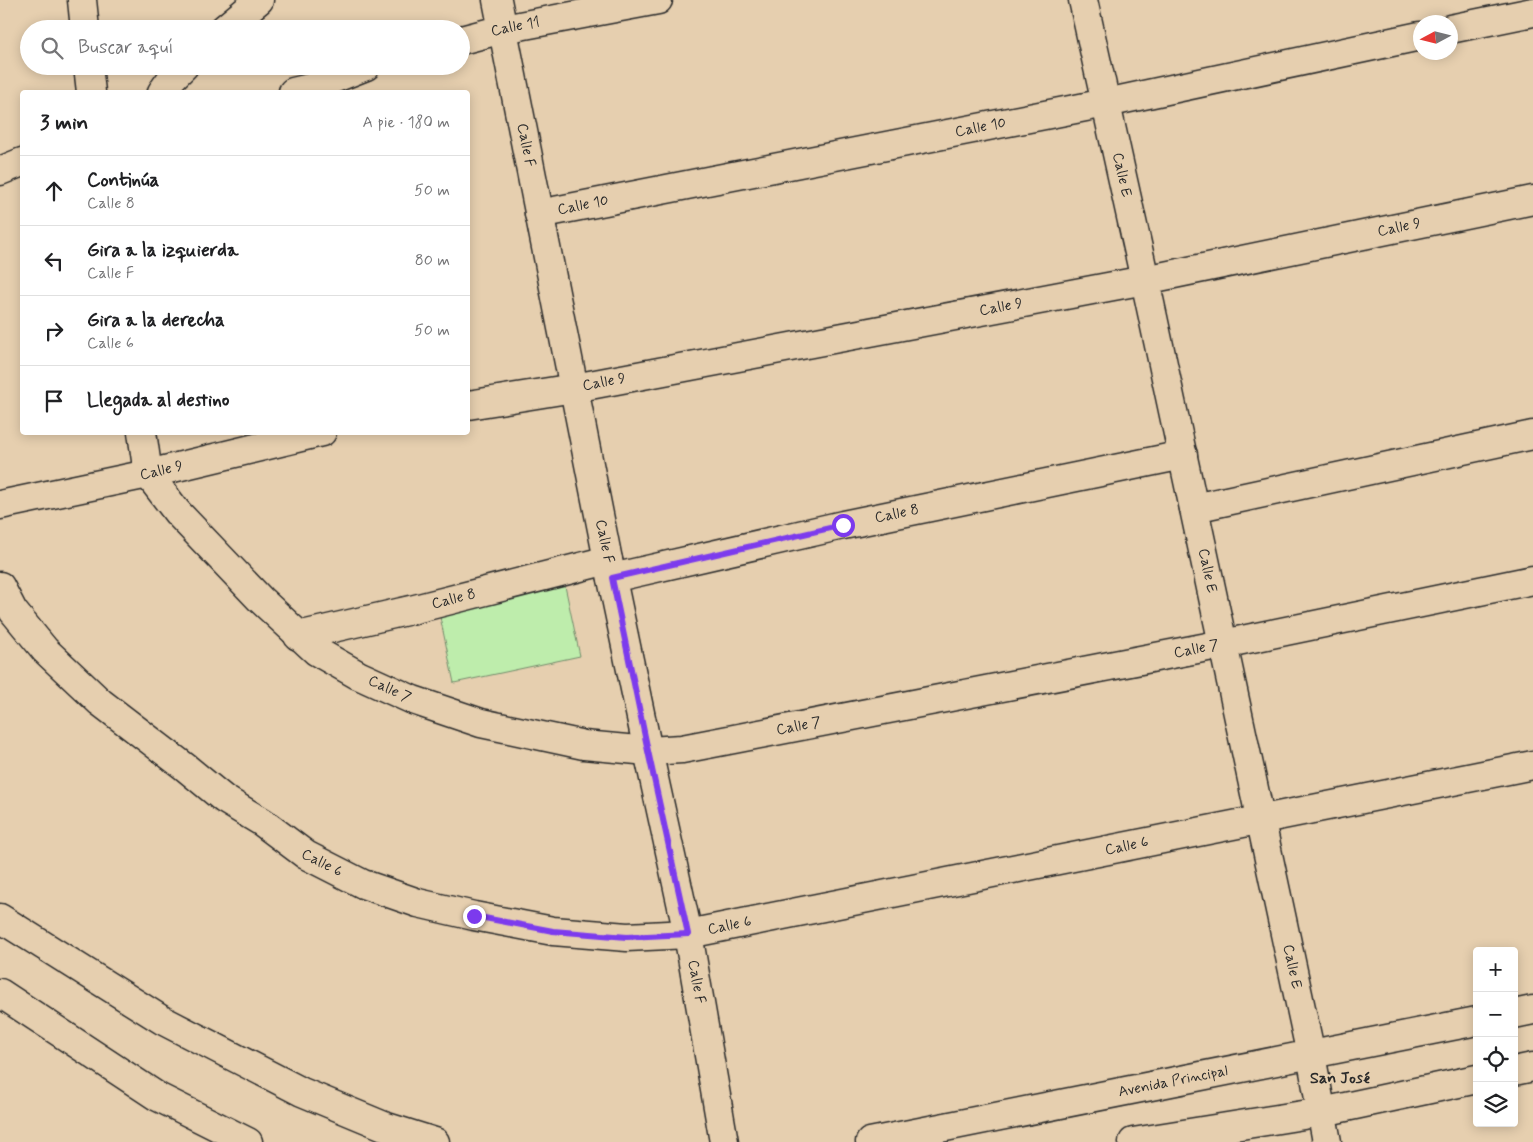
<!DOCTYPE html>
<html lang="es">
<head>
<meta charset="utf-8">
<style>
	:root { --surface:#fff; --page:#f2f2f2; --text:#202124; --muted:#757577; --line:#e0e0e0 }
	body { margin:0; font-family:Mynerve,sans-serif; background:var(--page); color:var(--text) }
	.controls { position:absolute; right:15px; bottom:15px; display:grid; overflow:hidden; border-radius:5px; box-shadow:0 2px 12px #0003 }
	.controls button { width:45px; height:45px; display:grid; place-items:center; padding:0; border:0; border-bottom:1px solid var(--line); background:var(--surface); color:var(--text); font:25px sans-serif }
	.compass { position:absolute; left:1413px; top:15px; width:45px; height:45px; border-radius:50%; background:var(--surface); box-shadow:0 2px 12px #0003; rotate:263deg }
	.stop { position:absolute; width:15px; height:15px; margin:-11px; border:4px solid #7c3aed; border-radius:50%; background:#fff }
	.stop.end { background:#7c3aed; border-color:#fff; box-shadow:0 1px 5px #0008 }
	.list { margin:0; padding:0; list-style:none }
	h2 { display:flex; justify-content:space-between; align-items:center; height:65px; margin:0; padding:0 20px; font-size:21px }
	h2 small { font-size:16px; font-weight:400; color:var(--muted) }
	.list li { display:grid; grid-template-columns:32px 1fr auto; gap:15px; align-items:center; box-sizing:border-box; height:70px; padding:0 20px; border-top:1px solid var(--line) }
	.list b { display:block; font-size:19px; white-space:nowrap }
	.list p { margin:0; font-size:16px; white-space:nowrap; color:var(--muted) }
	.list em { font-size:16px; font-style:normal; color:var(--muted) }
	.icon { flex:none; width:28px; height:28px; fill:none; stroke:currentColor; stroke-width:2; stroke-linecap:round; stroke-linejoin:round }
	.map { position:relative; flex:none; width:1533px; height:1142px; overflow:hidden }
	.search { position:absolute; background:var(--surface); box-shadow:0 2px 12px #0003; left:20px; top:20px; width:450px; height:55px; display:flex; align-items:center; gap:12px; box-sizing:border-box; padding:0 18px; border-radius:28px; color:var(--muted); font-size:19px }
	.panel { position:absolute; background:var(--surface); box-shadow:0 2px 12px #0003; left:20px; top:90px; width:450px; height:345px; border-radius:5px }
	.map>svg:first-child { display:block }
	.green { fill:#beedac; stroke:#748c6c }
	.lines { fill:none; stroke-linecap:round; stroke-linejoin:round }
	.minor-casing { stroke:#2b2b2b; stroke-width:31 }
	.tertiary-casing { stroke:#2b2b2b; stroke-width:31 }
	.minor { stroke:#e6cfaf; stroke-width:28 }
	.tertiary { stroke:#e6cfaf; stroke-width:28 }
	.route { stroke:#7c3aed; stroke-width:6 }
	.labels { text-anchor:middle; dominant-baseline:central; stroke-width:4.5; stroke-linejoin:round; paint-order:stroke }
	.street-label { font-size:15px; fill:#2b2b2b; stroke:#e6cfaf }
	.neighbourhood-label { font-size:16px; font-weight:bold; fill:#2b2b2b; stroke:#e6cfaf }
</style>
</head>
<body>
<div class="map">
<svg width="1533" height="1142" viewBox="0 0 1533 1142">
	<rect width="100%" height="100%" fill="#e6cfaf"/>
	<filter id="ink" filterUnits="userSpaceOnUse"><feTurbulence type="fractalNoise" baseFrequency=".02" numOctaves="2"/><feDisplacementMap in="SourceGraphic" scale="10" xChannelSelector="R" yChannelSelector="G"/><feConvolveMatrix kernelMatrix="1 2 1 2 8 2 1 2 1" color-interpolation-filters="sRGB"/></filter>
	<g filter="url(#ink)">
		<polygon class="green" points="565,586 580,656 454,683 439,612"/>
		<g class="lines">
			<g class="minor-casing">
				<g id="minor">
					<polyline points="82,0 85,29"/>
					<path id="s1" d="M 497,0 L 608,560 L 648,751 L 688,934 L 724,1142"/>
					<path id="s2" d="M 1083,0 L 1145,280 L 1311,1055 L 1327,1142"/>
					<polyline points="224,29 259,0"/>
					<polyline points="1450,29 1533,12"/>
					<path id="s3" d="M 461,40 L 503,29 L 658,0"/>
					<polyline points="88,66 91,92"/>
					<polyline points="162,92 172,78 184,66"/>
					<polyline points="293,92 310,88 366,66"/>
					<polyline points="0,171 22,162"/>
					<path id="s4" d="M 539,214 L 1106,103 L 1420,36"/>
					<path id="s5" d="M 468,405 L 574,388 L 1145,280 L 1533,200"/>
					<path id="s6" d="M 142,432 L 148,474 L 177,512 L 260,599 L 316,651 L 358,675 L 413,700 L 481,723 L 584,745 L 648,751 L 682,749 L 1223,644 L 1533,580"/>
					<path id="s7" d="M 0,505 L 148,474 L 322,432"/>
					<polyline points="1194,508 1533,435"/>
					<path id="s8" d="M 612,578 L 843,525 L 1183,455"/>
					<path id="s9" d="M 0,586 L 13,611 L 45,650 L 100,702 L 185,767 L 224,799 L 262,822 L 306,855 L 363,884 L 418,903 L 474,916 L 553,931 L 627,937 L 688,934 L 1533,765"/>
					<path id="s10" d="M 298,636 L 415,609 L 608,560"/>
				</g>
			</g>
			<g class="tertiary-casing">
				<g id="tertiary">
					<polyline points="0,918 162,1020 302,1092 384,1126 435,1142"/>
					<polyline points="0,993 158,1097 248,1142"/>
					<polyline points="1514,1014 1533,1010"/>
					<polyline points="1514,1071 1533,1067"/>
					<path id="s11" d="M 870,1142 L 1477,1021"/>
					<polyline points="1133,1142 1322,1112 1477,1079"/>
				</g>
			</g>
			<use href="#minor" class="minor"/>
			<use href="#tertiary" class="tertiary"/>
		</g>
	</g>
	<g class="lines" filter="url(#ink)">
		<polyline class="route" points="474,916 553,931 627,937 688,934 648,751 612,578 843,525"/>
	</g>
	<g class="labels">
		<g class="street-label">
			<text stroke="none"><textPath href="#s3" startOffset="56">Calle 11</textPath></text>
			<text stroke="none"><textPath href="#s4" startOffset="450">Calle 10</textPath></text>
			<text stroke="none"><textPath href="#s1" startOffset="148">Calle F</textPath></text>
			<text stroke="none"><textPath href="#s2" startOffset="179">Calle E</textPath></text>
			<text stroke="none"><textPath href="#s4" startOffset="45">Calle 10</textPath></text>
			<text stroke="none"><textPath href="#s5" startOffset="948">Calle 9</textPath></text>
			<text stroke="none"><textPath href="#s5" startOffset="542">Calle 9</textPath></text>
			<text stroke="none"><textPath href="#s5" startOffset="138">Calle 9</textPath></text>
			<text stroke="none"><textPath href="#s7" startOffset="165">Calle 9</textPath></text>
			<text stroke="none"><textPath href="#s8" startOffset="292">Calle 8</textPath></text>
			<text stroke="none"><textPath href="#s1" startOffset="552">Calle F</textPath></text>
			<text stroke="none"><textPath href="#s2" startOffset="584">Calle E</textPath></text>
			<text stroke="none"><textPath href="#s10" startOffset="160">Calle 8</textPath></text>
			<text stroke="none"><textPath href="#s6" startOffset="1195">Calle 7</textPath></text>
			<text stroke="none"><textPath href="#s6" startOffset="370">Calle 7</textPath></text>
			<text stroke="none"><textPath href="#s6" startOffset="790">Calle 7</textPath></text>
			<text stroke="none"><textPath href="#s9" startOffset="1254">Calle 6</textPath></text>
			<text stroke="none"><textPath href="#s9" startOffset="429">Calle 6</textPath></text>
			<text stroke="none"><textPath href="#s9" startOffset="849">Calle 6</textPath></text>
			<text stroke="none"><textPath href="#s2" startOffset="989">Calle E</textPath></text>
			<text stroke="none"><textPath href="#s1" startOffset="1002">Calle F</textPath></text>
			<text stroke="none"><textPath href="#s11" startOffset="309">Avenida Principal</textPath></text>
		</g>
		<g class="neighbourhood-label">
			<text x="1340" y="1078">San José</text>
		</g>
	</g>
</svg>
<div class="controls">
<button>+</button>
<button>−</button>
<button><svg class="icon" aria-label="locate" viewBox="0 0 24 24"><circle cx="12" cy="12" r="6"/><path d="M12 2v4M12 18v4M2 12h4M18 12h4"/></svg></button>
<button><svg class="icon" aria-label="layers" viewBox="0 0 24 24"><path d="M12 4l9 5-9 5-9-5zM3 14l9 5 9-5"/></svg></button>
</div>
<svg class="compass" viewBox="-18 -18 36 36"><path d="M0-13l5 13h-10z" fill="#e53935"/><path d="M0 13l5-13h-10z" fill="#757577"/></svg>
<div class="stop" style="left:843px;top:525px"></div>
<div class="stop end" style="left:474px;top:916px"></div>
<div class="search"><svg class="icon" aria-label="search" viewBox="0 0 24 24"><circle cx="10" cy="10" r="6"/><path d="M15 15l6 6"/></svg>Buscar aquí</div>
<section class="panel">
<h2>3 min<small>A pie · 180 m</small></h2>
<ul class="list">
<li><svg class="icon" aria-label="ahead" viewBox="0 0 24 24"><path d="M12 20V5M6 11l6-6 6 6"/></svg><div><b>Continúa</b><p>Calle 8</p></div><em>50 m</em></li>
<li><svg class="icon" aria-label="left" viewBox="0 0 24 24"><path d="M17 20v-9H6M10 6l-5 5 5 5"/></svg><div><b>Gira a la izquierda</b><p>Calle F</p></div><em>80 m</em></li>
<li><svg class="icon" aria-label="right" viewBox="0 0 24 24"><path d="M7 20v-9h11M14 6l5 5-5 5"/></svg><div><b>Gira a la derecha</b><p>Calle 6</p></div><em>50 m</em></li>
<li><svg class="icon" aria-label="arrive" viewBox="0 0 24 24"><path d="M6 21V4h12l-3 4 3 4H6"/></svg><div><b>Llegada al destino</b></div></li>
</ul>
</section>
</div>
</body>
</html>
